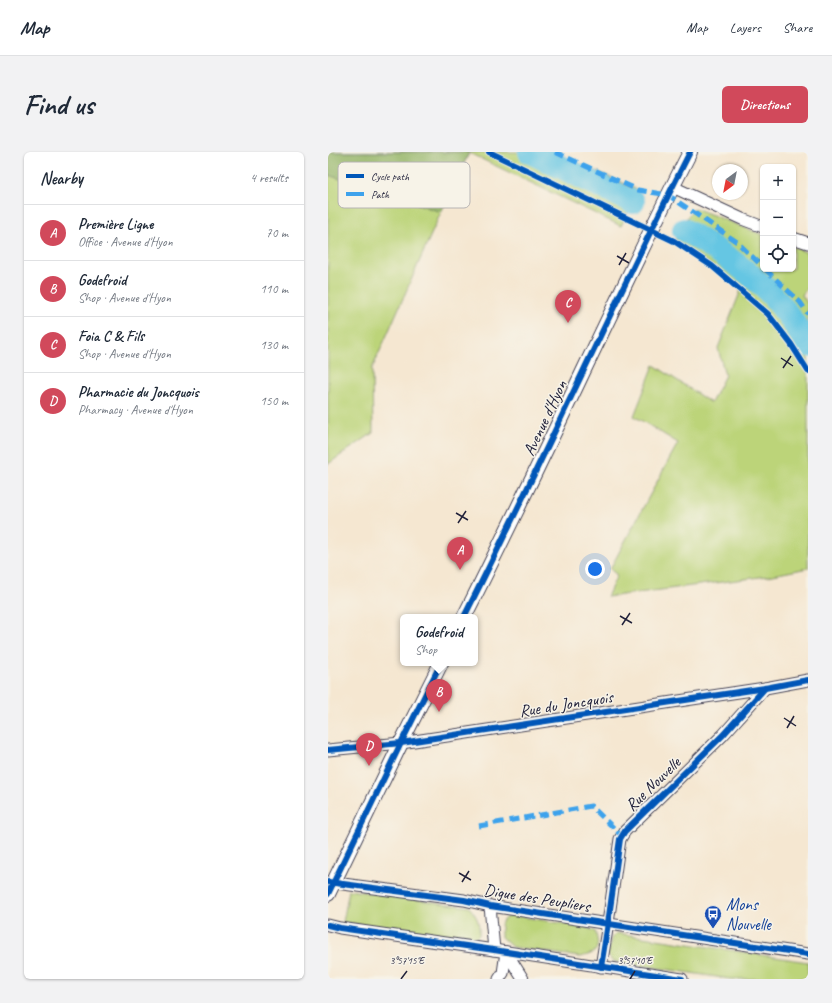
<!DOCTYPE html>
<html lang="en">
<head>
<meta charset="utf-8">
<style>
	:root { --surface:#fff; --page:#f2f2f3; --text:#1f2937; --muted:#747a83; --line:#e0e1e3; --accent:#d1495b }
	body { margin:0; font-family:Caveat,sans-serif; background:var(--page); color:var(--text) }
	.controls { position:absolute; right:12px; top:12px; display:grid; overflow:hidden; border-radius:6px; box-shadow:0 1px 3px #0004 }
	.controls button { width:36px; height:36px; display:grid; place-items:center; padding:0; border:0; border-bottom:1px solid var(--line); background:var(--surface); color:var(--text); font:20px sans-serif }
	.compass { position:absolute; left:384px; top:12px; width:36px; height:36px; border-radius:50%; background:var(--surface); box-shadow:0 1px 3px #0004; rotate:212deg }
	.you { position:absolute; left:267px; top:417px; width:14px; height:14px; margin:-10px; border:3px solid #fff; border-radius:50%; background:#1a73e8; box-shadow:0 0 0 6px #1a73e833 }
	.badge { display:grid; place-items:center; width:26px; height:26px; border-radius:50%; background:var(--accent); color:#fff; font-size:13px; font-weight:700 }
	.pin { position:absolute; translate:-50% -33px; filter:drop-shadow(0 1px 2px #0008) }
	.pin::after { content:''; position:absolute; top:21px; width:14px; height:12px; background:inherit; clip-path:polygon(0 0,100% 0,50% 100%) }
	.popup { position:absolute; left:72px; top:462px; width:78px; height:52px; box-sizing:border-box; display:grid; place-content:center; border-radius:6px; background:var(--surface); filter:drop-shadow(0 1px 3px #0005); font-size:13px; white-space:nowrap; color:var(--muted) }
	.popup b { font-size:15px; color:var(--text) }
	.popup::after { content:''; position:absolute; left:50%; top:100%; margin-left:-8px; border:8px solid transparent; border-top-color:var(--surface) }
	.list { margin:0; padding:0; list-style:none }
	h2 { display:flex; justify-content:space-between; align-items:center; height:52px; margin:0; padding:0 16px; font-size:17px }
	h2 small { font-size:13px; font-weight:400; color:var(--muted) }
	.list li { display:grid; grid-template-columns:26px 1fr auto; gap:12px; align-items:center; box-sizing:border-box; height:56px; padding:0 16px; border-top:1px solid var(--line) }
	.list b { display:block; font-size:15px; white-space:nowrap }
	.list p { margin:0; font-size:13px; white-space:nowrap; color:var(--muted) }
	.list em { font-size:13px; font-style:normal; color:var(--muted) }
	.icon { flex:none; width:22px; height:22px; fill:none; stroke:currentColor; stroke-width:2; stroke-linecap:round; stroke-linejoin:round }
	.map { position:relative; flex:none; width:480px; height:827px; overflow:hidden; border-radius:6px }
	header { display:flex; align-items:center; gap:24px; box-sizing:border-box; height:56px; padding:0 20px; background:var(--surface); border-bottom:1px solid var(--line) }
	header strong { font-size:19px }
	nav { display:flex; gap:22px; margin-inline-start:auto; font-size:14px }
	.intro { display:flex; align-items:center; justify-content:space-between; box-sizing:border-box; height:96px; padding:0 24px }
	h1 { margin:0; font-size:28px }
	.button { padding:10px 18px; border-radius:6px; background:var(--accent); color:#fff; font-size:14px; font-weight:700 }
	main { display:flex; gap:24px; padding:0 24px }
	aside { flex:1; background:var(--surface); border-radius:6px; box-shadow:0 1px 3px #0004 }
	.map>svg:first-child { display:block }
	.green { fill:#bcd479; stroke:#6f7b5a }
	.forest { fill:#95b669; stroke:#5c6c52 }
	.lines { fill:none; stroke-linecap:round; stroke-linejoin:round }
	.river { stroke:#65c6e3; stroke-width:24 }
	.minor-casing { stroke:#424052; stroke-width:13 }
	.tertiary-casing { stroke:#424052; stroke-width:16 }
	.minor { stroke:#fff; stroke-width:11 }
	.tertiary { stroke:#fff; stroke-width:14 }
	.quiet { stroke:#3ea2ec; stroke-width:5; stroke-dasharray:10 5; stroke-linecap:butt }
	.cycleway-casing { stroke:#f7f3e8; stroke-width:8 }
	.cycleway { stroke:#0057b8; stroke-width:6 }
	.ticks { fill:none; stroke:#22223b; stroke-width:1.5 }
	.labels { text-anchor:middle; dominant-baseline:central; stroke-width:3; stroke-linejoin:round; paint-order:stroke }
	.street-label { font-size:17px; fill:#22223b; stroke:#f7f3e8 }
	.transit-label { font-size:17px; fill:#164399; stroke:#f7f3e8; text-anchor:start }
	.key { fill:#f7f3e8; stroke:#b7b4b4; stroke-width:1 }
	.key-label { font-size:11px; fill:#22223b }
	.ticks-label { font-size:10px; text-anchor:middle; fill:#22223b; stroke:#f7f3e8; stroke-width:3; stroke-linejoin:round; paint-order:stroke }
</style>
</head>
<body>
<header>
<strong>Map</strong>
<nav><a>Map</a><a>Layers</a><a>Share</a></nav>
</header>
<div class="intro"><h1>Find us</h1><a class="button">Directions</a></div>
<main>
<aside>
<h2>Nearby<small>4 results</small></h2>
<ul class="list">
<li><span class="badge">A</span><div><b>Première Ligne</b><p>Office · Avenue d'Hyon</p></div><em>70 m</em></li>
<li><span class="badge">B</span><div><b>Godefroid</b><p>Shop · Avenue d'Hyon</p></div><em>110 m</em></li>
<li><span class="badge">C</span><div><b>Foia C &amp; Fils</b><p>Shop · Avenue d'Hyon</p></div><em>130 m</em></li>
<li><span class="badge">D</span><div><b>Pharmacie du Joncquois</b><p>Pharmacy · Avenue d'Hyon</p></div><em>150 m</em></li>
</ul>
</aside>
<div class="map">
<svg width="480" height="827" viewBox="0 0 480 827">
	<rect width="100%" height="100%" fill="#f7f3e8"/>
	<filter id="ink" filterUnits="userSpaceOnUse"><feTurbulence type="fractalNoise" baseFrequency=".025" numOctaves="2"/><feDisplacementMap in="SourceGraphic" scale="8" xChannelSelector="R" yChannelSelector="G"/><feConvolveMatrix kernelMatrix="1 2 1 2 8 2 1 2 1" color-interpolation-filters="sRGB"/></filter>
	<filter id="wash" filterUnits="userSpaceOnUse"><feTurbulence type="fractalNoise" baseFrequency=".012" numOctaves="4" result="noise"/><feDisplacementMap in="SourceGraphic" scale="16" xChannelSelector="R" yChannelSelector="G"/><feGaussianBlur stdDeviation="0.9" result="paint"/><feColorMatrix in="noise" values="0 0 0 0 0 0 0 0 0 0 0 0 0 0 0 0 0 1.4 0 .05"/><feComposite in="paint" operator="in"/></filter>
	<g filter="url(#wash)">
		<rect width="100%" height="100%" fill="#f5e7d1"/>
		<g class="green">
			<polygon points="0,0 227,0 310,38 293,74 141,1 113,60 44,217 45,281 0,312"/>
			<path d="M 367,56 L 435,83 L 435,117 L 465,117 L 465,95 L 480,101 L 480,135 L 474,143 L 480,152 L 480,416 L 440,424 L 279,445 L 289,423 L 282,417 L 350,291 L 306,264 L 326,213 L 383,251 L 397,223 L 390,196 L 413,138 L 384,114 L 346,89 C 354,79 357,64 367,56 Z"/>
			<path d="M 21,738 L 141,755 C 149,764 152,771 151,783 L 143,790 L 15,770 Z"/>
			<path d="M 183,763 L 256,775 L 267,779 C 273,797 269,802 251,805 L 184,795 L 173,785 C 173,773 171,768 183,763 Z"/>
			<polygon points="288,781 480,810 480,827 402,827 284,809 280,803 283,787"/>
		</g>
		<polygon class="forest" points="0,0 139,0 141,1 113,60 0,23"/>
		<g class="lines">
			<g class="river">
				<polyline points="202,0 305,50"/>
				<path d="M 356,78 C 385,95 413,113 437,136 C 454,152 467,173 480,193"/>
			</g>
		</g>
	</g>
	<g filter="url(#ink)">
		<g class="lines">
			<g class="minor-casing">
				<g id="minor">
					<polyline points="345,35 414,67 435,75"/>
					<polyline points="465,86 480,91"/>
					<polyline points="0,598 73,591 437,536 480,528"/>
					<polyline points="0,730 136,748 162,754 480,802"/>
					<polyline points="162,754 166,798"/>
					<polyline points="0,773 12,776 166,798 354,827"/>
					<polyline points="178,800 195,827"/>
					<polyline points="273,815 280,771 292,687 297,679 395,583 437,536"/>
					<polyline points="171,827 175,821 178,800"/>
				</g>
			</g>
			<g class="tertiary-casing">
				<g id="tertiary">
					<path d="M 136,465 C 214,311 284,154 362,0"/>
					<polyline points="0,742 73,591 113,511"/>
				</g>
			</g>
			<use href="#minor" class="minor"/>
			<use href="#tertiary" class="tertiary"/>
			<g class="quiet">
				<polyline points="227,0 310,38 340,43 409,90 435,115"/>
				<polyline points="437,117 472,150 480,162"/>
				<polyline points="151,674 263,654 294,684"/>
			</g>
			<g class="cycleway-casing">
				<g id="cycleway">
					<polyline points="161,0 346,89 384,114 440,162 463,192 480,219"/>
					<path d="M 136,465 C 214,311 284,154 362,0"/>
					<polyline points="0,598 73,591 437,536 480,528"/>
					<polyline points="0,730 136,748 162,754 480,802"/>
					<polyline points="0,742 73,591 113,511"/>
					<polyline points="0,773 12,776 166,798 354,827"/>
					<polyline points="273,815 280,771 292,687 297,679 395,583 437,536"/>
				</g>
			</g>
			<use href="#cycleway" class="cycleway"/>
		</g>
	</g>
	<path class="ticks" d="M 289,104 L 301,111M 291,113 L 298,101M 453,206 L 465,214M 455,216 L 463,204M 128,361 L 140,368M 130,371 L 138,359M 292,464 L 304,471M 294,473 L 302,461M 456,566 L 468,574M 459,576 L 466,564M 131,721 L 143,728M 134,730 L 141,719M 73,827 L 79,819M 302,827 L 307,819"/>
	<defs>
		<g id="bus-pin" transform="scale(0.9)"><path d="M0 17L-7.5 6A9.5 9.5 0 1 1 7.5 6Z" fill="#1a4fb4" stroke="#f7f3e8"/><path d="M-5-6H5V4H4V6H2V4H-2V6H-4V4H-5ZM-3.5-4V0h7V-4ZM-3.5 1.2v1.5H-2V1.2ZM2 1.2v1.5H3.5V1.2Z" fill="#fff"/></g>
	</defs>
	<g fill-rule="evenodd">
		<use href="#bus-pin" x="385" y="762"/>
	</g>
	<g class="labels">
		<g class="street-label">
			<text transform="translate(217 266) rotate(-65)">Avenue d'Hyon</text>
			<text transform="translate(238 552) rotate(-9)">Rue du Joncquois</text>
			<text transform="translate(325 632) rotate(-44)">Rue Nouvelle</text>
			<text transform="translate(209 746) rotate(9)">Digue des Peupliers</text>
		</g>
		<g class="transit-label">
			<text x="398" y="752">Mons<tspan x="398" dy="20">Nouvelle</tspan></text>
		</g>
	</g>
	<rect x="10" y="10" width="132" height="46" rx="6" class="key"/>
	<rect x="18" y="22" width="18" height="4" fill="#0057b8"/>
	<rect x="18" y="40" width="18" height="4" fill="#3ea2ec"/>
	<g class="key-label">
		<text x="43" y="28">Cycle path</text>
		<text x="43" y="46">Path</text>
	</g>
	<g class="ticks-label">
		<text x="79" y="812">3°57'15"E</text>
		<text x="307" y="812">3°57'10"E</text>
	</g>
</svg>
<div class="controls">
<button>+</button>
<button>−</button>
<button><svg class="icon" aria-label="locate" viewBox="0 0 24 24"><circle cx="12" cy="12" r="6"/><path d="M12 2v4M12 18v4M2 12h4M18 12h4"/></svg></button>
</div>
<svg class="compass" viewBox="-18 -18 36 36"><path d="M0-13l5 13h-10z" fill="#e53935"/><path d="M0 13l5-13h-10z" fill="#747a83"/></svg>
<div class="you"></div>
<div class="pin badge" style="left:132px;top:418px">A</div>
<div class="pin badge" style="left:111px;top:560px">B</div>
<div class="popup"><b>Godefroid</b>Shop</div>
<div class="pin badge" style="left:240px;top:171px">C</div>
<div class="pin badge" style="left:41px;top:614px">D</div>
</div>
</main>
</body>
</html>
